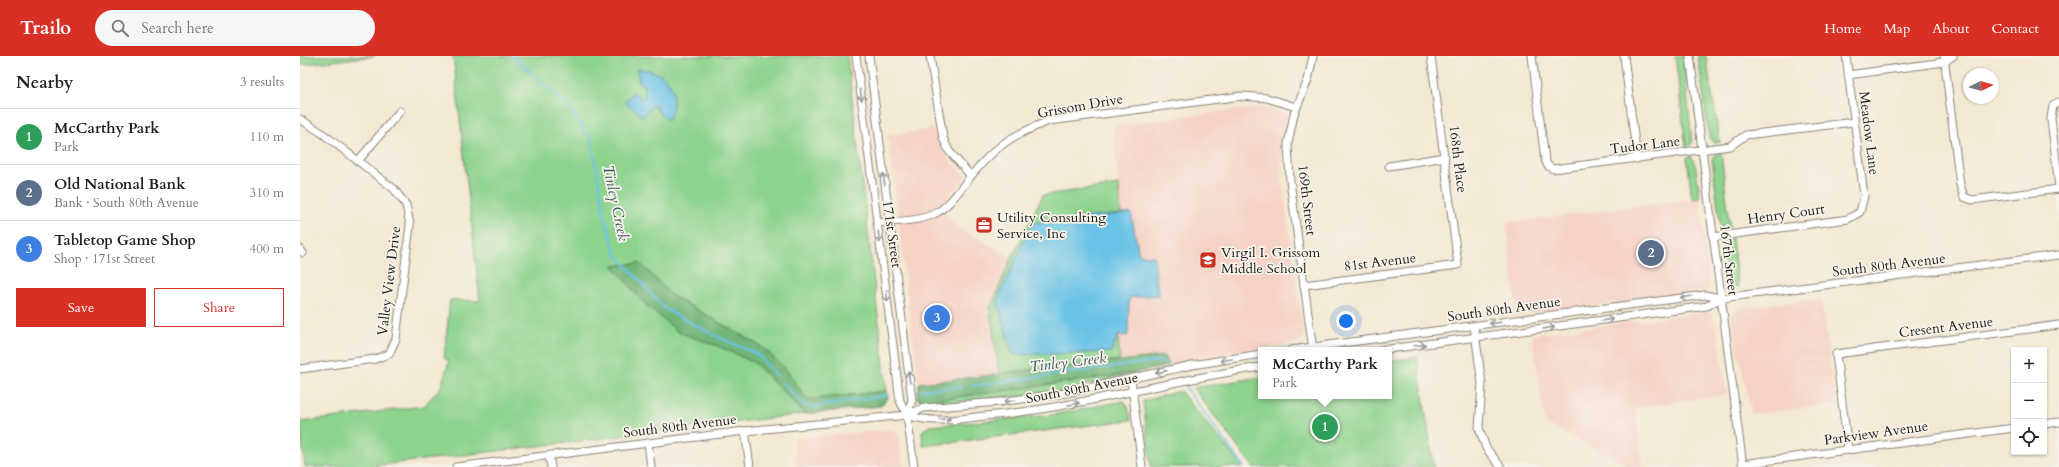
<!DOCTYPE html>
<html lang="en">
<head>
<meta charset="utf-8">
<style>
	:root { --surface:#fff; --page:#f6f6f6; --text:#202124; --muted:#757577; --line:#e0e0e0; --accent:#d93025 }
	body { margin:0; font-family:Cardo,serif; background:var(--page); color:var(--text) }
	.controls { position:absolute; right:12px; bottom:12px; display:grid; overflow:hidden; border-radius:0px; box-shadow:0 1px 3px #0004 }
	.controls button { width:36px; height:36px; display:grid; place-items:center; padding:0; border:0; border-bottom:1px solid var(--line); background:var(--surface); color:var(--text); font:20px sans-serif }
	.compass { position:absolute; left:1663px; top:12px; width:36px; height:36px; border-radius:50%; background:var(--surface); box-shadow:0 1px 3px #0004; rotate:84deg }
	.you { position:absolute; left:1046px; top:265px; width:14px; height:14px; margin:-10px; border:3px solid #fff; border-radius:50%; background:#1a73e8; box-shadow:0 0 0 6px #1a73e833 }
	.badge { display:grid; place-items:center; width:26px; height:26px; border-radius:50%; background:var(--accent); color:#fff; font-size:13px; font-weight:700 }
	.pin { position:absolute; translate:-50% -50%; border:2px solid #fff; box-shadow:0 1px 4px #0006 }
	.popup { position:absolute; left:958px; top:291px; width:134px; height:52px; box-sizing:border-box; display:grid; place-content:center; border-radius:0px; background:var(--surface); filter:drop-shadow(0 1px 3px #0005); font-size:13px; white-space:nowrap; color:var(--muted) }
	.popup b { font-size:15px; color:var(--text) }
	.popup::after { content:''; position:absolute; left:50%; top:100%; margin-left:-8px; border:8px solid transparent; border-top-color:var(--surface) }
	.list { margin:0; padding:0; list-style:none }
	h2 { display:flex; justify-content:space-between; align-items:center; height:52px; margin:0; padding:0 16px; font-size:17px }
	h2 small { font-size:13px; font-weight:400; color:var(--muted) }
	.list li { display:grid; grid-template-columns:26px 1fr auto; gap:12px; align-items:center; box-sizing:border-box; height:56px; padding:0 16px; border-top:1px solid var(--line) }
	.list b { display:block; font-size:15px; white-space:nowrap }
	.list p { margin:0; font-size:13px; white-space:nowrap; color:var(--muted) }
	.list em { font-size:13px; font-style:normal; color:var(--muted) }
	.actions { display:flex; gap:8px; padding:12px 16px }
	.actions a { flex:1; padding:9px 0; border:1px solid var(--accent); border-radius:0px; text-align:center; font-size:14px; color:var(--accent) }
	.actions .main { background:var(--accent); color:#fff }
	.icon { flex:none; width:22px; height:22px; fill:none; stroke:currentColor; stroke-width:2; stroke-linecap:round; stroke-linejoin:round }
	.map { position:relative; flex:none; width:1759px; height:411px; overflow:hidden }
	header { display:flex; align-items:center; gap:24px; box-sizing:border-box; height:56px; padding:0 20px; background:var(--accent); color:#fff }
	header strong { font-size:19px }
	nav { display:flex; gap:22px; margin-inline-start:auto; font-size:14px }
	.search { width:280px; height:36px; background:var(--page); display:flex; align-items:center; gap:10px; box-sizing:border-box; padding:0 14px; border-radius:22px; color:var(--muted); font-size:15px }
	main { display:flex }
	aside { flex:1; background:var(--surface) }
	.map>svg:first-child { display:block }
	.built { fill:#f6d1c5 }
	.green { fill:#8dd38d; stroke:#547854 }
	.forest { fill:#72b578; stroke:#47684a }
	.water { fill:#6ac3e7; stroke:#437082 }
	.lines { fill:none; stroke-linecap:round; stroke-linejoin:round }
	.stream { stroke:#6ac3e7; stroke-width:2 }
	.minor-casing { stroke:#888277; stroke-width:9 }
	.minor { stroke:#fff; stroke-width:7 }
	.oneway { stroke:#999 }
	.labels { text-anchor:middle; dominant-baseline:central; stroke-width:3.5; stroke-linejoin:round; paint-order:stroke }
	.street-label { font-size:14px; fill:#1c1c1c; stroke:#f7f3e8 }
	.poi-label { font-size:14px; fill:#1c1c1c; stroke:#f7f3e8; text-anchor:start }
	.water-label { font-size:15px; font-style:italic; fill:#375663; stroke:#f7f3e8 }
</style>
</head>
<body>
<header>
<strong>Trailo</strong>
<div class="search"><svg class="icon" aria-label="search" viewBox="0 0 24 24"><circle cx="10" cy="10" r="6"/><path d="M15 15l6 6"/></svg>Search here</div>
<nav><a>Home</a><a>Map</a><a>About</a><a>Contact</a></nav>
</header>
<main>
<aside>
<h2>Nearby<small>3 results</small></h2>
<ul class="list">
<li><span class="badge" style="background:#2e9e5b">1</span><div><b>McCarthy Park</b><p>Park</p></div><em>110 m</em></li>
<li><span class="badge" style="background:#5c6f8a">2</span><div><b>Old National Bank</b><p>Bank · South 80th Avenue</p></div><em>310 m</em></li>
<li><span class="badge" style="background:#3f7fe0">3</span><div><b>Tabletop Game Shop</b><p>Shop · 171st Street</p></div><em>400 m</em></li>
</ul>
<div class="actions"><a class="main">Save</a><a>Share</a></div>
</aside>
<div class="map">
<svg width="1759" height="411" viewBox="0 0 1759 411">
	<rect width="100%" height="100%" fill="#f7f3e8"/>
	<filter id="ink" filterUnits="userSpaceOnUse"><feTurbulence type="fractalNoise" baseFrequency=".025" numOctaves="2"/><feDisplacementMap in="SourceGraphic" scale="8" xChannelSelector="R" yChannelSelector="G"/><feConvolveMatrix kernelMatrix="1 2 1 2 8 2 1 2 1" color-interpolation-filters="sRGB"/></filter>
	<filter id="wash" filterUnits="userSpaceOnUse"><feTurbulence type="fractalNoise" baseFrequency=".012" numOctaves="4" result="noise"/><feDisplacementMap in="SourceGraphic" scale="16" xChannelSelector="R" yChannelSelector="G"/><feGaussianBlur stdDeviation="0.9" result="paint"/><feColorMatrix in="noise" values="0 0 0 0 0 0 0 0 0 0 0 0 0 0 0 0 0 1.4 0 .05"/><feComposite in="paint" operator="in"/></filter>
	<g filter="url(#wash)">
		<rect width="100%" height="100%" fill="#f3e8d2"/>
		<g class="built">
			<polygon points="963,51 988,57 981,96 982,123 1004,281 996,287 928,297 869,310 864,300 820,304 818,280 828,279 819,129 812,69"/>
			<polygon points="634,73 640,92 652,107 666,120 646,144 640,147 645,157 658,172 712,201 690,253 699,317 619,327 587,79"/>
			<polygon points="1400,142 1409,228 1407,234 1395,238 1217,259 1206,167"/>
			<polygon points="1521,242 1536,348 1452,358 1431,265 1432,259 1439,252"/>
			<polygon points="1407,256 1411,257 1416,268 1427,338 1335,352 1343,411 1331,411 1245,367 1232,279"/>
			<polygon points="589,374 596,376 599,381 603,411 497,411 494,382"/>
		</g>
		<g class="green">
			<polygon points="0,0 75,0 0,9"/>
			<polygon points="153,0 547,0 587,335 515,343 506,342 486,314 462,291 371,239 340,207 314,210 343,246 378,276 418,290 455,307 505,358 64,411 5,411 0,366 124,350 141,331 149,305 144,302 150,244 180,245"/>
			<polygon points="1375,0 1383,0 1392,85 1392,88 1386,91"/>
			<polygon points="1398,0 1406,0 1420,86 1413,86 1409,82"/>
			<polygon points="1421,96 1430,172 1422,173 1420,169 1412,103 1416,97"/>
			<polygon points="1391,100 1395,106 1400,142 1392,143 1387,101"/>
			<polygon points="819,129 828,279 818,280 820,304 699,317 690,253 712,201 743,139"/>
			<path d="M 1432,182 L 1438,231 C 1422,227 1425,201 1423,188 L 1427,183 Z"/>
			<polygon points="1117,301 1134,411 953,411 893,332 961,321 961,340 1089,340 1089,305"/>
			<polygon points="834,317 761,336 633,348 624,347 617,342 628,345"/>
			<polygon points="880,335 943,411 851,411 843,345"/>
			<polygon points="824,345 828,351 831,364 623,390 622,375 630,370 752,359"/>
		</g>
		<g class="forest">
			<polygon points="340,207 371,239 462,291 486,314 506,342 515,343 587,335 588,342 581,350 505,358 455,307 418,290 378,276 343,246 313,210"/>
			<polygon points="864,300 869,310 834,317 628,345 617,342 619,327"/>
		</g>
		<g class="water">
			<path d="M 338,13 C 370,14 381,37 368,64 L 357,55 L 357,50 L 352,50 L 343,61 L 325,46 L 333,36 L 342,43 L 345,40 L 344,29 L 339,25 Z"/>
			<polygon points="831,157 839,199 854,200 858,239 829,242 828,279 818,280 811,296 713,299 697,245 732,167"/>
		</g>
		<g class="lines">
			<g class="stream">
				<polyline points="212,0 268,50 292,85 305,163 316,198 365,253 414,279 457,298 477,320"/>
				<polyline points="482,326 504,349 514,351 588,339"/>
				<polyline points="672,330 858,305 866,307"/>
				<polyline points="886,332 944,411"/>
				<polyline points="620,334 661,331"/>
			</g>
		</g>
	</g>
	<g filter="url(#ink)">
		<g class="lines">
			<g class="minor-casing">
				<g id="minor">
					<polyline points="556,0 600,345 607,359 614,411"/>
					<polyline points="569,0 612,344 607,359"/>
					<polyline points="630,0 643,82 649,95 671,120"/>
					<polyline points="1013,0 1008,24 994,58 988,88 990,125 1013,294"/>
					<polyline points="1232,0 1245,104 1248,110 1253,113 1430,90 1446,79 1554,66"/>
					<polyline points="1324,0 1337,103"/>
					<polyline points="1390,0 1443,411"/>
					<polyline points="1644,0 1660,129 1664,141 1672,144 1759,133"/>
					<polyline points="1548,19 1644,6 1653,0"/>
					<polyline points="1759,46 1753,49 1751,63 1759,131"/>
					<polyline points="0,63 22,77 94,133 106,149 110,169 96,283 89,298 75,303 0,313"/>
					<polyline points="58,105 100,55"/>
					<polyline points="1089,110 1145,101"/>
					<path d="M 577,167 C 596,165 617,166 634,158 C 649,151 660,133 670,121 C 697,89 710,80 749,65 L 942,40 L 967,42 L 996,51"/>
					<polyline points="1413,181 1548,163 1560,156 1564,140 1546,0"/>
					<polyline points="0,193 3,197"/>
					<polyline points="1004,229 1158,209 1131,0"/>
					<polyline points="1174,270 1182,328 1179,372 1186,392 1201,411"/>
					<polyline points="991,294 1351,246 1405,239 1421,242 1759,199"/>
					<polyline points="1081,294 1407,250 1421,242"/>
					<polyline points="831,323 842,411"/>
					<path d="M 607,359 C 634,368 657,363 685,360 C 779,352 868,324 961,311"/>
					<polyline points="1744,368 1759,366"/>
					<polyline points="445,375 450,411"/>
					<polyline points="348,387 351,411"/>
					<polyline points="1548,394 1536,298 1759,269"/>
					<polyline points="249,400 251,411"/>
					<polyline points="1442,408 1714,372"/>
					<polyline points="156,411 445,375 607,359 623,352 699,346 766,337 892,309 961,298"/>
				</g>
			</g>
			<use href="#minor" class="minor"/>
		</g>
		<defs><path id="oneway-shaft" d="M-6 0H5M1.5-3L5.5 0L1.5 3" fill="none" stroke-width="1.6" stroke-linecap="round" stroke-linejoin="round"/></defs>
		<g class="oneway">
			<use href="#oneway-shaft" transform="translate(561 39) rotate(83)"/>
			<use href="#oneway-shaft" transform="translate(584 123) rotate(-98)"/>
			<use href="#oneway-shaft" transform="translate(579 181) rotate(82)"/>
			<use href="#oneway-shaft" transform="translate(587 240) rotate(83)"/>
			<use href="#oneway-shaft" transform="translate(1386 241) rotate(173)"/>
			<use href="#oneway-shaft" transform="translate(1307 264) rotate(-8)"/>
			<use href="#oneway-shaft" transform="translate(1195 267) rotate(173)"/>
			<use href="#oneway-shaft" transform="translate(1249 272) rotate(-8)"/>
			<use href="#oneway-shaft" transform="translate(1120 289) rotate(-7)"/>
			<use href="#oneway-shaft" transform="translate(926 304) rotate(171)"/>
			<use href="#oneway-shaft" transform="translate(861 316) rotate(167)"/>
			<use href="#oneway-shaft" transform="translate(609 321) rotate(-98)"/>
			<use href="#oneway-shaft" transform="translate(710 345) rotate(172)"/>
			<use href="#oneway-shaft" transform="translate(774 348) rotate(-11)"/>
			<use href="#oneway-shaft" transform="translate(645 363) rotate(-3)"/>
		</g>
	</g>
	<defs>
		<g id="office-square" transform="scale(0.9)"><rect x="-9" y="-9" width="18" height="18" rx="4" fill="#c8321e" stroke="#f7f3e8"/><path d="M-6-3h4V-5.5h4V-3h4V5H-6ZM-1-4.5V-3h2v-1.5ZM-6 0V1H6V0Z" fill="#fff"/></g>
		<g id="school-square" transform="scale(0.9)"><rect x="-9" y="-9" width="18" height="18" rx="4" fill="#c8321e" stroke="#f7f3e8"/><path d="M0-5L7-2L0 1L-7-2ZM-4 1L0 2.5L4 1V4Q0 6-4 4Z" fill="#fff"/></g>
	</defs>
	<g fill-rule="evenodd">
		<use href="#office-square" x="684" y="169"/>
		<use href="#school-square" x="908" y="204"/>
	</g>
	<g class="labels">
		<g class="street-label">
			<text transform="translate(780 50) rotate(-10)">Grissom Drive</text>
			<text transform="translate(1569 77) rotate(83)">Meadow Lane</text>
			<text transform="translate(1345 89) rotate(-7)">Tudor Lane</text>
			<text transform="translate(1158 103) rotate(83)">168th Place</text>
			<text transform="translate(1007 144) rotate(83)">169th Street</text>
			<text transform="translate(1486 158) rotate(-8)">Henry Court</text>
			<text transform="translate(592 178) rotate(82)">171st Street</text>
			<text transform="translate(1429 204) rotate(83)">167th Street</text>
			<text transform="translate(1080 206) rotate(-7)">81st Avenue</text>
			<text transform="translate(1589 209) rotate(-7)">South 80th Avenue</text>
			<text transform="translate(89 225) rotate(-83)">Valley View Drive</text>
			<text transform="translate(1204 253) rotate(-8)">South 80th Avenue</text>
			<text transform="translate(1646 271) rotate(-7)">Cresent Avenue</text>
			<text transform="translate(782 332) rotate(-11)">South 80th Avenue</text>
			<text transform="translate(380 370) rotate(-7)">South 80th Avenue</text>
			<text transform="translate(1576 377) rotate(-8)">Parkview Avenue</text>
		</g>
		<g class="poi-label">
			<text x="697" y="161">Utility Consulting<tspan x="697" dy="16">Service, Inc</tspan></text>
			<text x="921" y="196">Virgil I. Grissom<tspan x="921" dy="16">Middle School</tspan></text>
		</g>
		<g class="water-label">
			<text transform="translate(316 147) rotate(78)">Tinley Creek</text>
			<text transform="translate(768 306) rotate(-7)">Tinley Creek</text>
		</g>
	</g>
</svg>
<div class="controls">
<button>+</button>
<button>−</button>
<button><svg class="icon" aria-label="locate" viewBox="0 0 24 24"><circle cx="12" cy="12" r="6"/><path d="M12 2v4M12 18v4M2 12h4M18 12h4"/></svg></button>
</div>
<svg class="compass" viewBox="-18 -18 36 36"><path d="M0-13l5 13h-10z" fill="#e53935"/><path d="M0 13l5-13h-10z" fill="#757577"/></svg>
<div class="you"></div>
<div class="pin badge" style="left:1025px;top:371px;background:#2e9e5b">1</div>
<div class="popup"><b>McCarthy Park</b>Park</div>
<div class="pin badge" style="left:1351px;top:197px;background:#5c6f8a">2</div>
<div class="pin badge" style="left:637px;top:262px;background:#3f7fe0">3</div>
</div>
</main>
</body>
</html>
